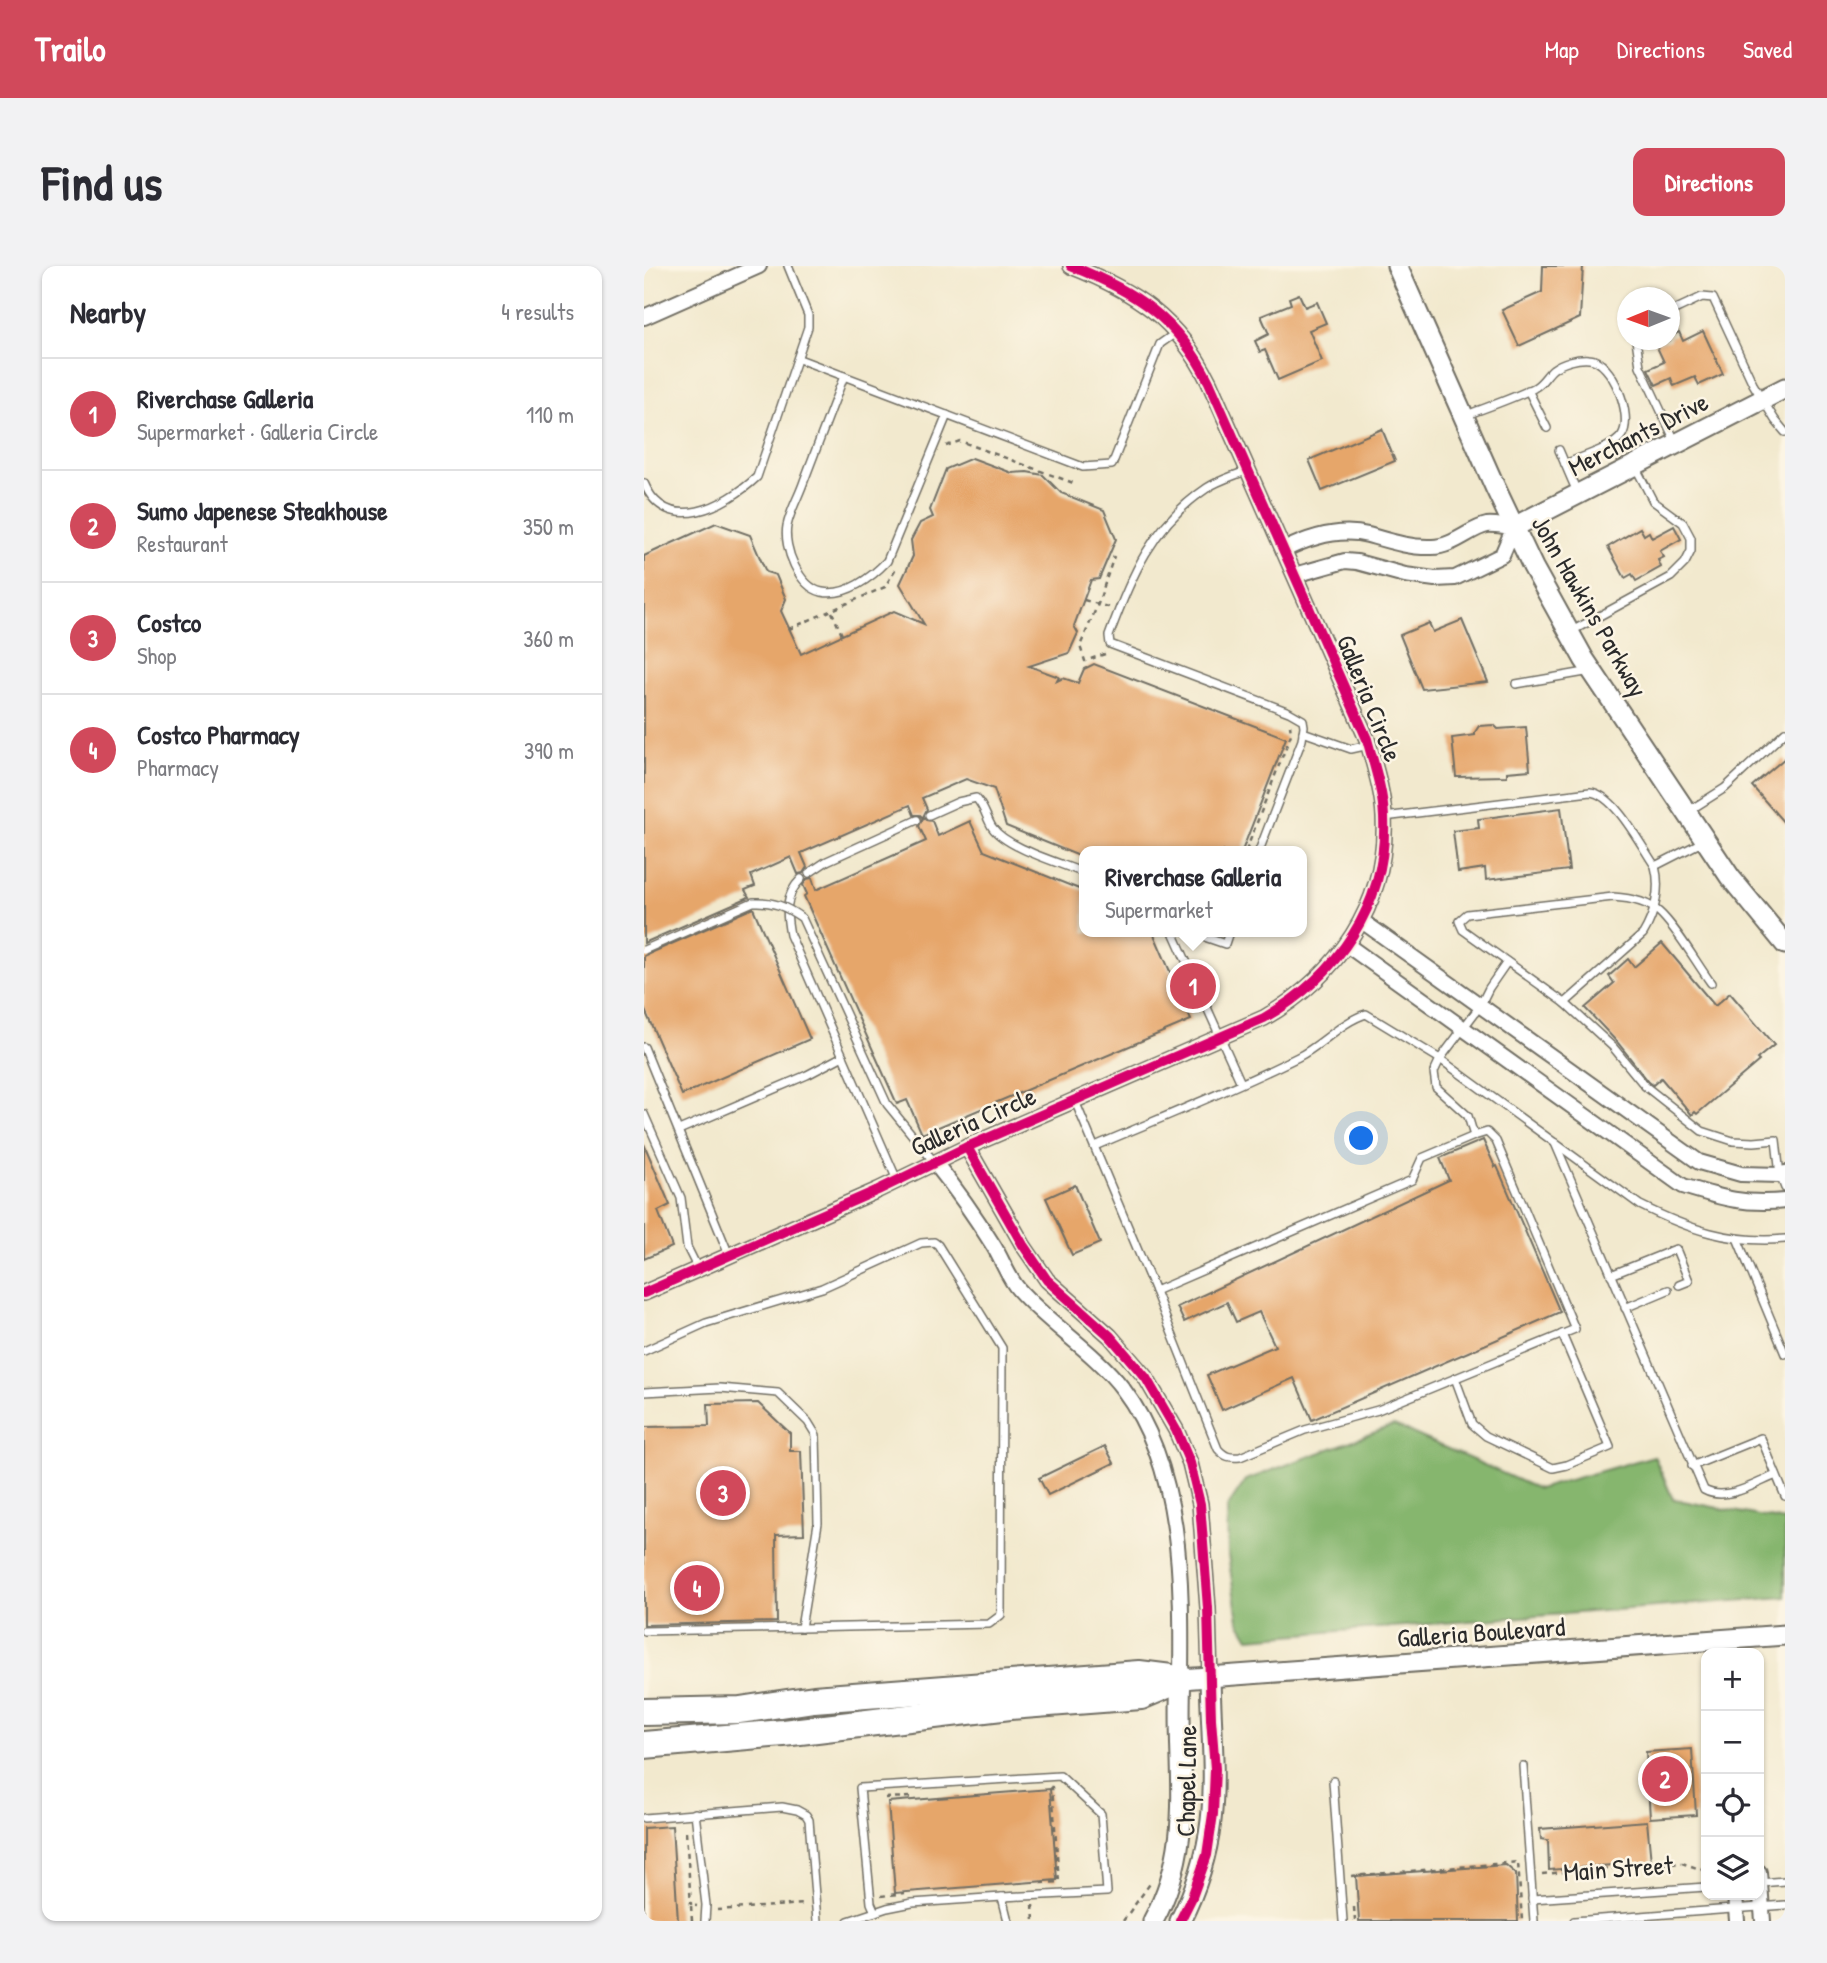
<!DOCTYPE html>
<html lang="en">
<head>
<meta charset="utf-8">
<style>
	:root { --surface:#fff; --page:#f2f2f3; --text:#2b2b33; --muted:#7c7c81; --line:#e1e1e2; --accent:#d1495b }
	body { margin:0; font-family:"Patrick Hand",sans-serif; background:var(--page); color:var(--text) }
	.controls { position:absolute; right:21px; bottom:21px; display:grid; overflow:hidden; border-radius:14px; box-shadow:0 2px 5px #0004 }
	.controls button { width:63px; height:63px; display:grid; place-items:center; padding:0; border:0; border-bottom:2px solid var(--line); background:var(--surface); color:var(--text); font:35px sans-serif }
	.compass { position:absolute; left:973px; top:21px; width:63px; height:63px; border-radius:50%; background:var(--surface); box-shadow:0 2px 5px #0004; rotate:269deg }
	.you { position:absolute; left:718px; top:873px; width:24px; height:24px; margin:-18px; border:5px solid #fff; border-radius:50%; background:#1a73e8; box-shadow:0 0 0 10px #1a73e833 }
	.badge { display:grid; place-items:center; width:46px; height:46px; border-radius:50%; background:var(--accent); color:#fff; font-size:23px; font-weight:700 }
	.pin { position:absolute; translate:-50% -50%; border:4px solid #fff; box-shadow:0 2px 7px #0006 }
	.popup { position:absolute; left:435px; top:580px; width:228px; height:91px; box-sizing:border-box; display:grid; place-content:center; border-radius:14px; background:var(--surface); filter:drop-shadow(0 2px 5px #0005); font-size:23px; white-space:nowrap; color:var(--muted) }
	.popup b { font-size:26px; color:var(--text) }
	.popup::after { content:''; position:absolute; left:50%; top:100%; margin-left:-14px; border:14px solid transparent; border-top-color:var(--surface) }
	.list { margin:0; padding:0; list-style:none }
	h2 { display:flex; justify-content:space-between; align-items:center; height:91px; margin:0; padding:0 28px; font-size:30px }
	h2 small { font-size:23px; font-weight:400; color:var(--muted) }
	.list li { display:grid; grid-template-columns:46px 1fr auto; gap:21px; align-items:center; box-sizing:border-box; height:112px; padding:0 28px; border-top:2px solid var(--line) }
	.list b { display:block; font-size:26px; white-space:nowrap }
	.list p { margin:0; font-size:23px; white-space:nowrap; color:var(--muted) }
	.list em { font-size:23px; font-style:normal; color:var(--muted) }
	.icon { flex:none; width:38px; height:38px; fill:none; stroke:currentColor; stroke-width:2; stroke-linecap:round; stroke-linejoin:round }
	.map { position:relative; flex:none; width:1141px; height:1655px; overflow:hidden; border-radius:14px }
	header { display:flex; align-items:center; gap:42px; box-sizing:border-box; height:98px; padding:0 35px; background:var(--accent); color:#fff }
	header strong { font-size:33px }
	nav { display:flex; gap:38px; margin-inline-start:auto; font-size:24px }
	.intro { display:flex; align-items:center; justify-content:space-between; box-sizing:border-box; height:168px; padding:0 42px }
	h1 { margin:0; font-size:49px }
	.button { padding:18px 32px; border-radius:14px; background:var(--accent); color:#fff; font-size:24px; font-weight:700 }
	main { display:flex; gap:42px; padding:0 42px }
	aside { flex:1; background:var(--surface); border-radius:14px; box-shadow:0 2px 5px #0004 }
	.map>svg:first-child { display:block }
	.forest { fill:#86b66e; stroke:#58704c; stroke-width:2 }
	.building { fill:#e6a66b }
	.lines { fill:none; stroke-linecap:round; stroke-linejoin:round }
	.lane-casing { stroke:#716e64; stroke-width:10 }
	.street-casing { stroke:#716e64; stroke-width:18 }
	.secondary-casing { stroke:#716e64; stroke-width:23 }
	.highway-casing { stroke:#716e64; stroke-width:30 }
	.path { stroke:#716e64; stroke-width:2.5; stroke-dasharray:5 5; stroke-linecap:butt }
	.lane { stroke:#fff; stroke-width:7 }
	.street { stroke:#fff; stroke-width:14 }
	.secondary { stroke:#fff; stroke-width:19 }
	.highway { stroke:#fff; stroke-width:26 }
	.lane-bridge-casing { stroke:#716e64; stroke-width:10; stroke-linecap:butt }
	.lane-bridge { stroke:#fff; stroke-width:7 }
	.cycleway-casing { stroke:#fcf5e5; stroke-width:15 }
	.cycleway { stroke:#d6006c; stroke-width:10 }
	.labels { text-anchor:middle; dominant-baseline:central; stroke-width:5; stroke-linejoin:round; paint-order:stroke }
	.street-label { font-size:26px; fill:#2b2b2b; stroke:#fcf5e5 }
</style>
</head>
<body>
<header>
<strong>Trailo</strong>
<nav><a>Map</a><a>Directions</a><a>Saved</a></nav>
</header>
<div class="intro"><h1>Find us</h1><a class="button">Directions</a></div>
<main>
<aside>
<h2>Nearby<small>4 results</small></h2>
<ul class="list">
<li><span class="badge">1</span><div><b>Riverchase Galleria</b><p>Supermarket · Galleria Circle</p></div><em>110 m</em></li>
<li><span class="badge">2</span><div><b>Sumo Japenese Steakhouse</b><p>Restaurant</p></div><em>350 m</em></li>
<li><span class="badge">3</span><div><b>Costco</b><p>Shop</p></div><em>360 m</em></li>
<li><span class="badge">4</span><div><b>Costco Pharmacy</b><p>Pharmacy</p></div><em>390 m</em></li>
</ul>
</aside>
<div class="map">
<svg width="1141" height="1655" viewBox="0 0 1141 1655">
	<rect width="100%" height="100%" fill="#fcf5e5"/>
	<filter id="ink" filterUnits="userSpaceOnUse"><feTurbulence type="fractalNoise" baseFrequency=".0143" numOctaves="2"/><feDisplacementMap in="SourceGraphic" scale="14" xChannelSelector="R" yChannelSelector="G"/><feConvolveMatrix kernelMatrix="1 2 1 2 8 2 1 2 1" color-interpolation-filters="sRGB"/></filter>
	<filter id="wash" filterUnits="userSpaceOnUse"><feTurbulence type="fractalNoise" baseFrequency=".00686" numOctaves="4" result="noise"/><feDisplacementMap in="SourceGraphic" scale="28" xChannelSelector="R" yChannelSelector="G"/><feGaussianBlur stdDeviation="1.57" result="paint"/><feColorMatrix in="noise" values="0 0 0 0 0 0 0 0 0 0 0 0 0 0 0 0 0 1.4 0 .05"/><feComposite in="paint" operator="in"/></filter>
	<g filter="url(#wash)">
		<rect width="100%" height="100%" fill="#f2e9ce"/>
		<polygon class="forest" points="750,1159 894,1223 1010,1190 1029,1233 1141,1255 1141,1331 605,1372 594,1354 584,1289 583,1242 602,1214"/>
		<g id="blocks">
			<g class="building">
				<polygon points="899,0 939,0 936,52 875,80 858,44 898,26"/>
				<polygon points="655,28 661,41 673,36 682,57 665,64 678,95 634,114 621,84 616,86 611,75 625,68 617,50 647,38 645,32"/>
				<polygon points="1059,65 1079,108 1055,119 1051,111 1030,120 1027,112 1012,119 1004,103 1020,96 1011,77 1026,74 1026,71 1035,66 1039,75"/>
				<polygon points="738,163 751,195 678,225 665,194"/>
				<polygon points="328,192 368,207 383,206 399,209 417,227 460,244 472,273 455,313 447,314 430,360 434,367 425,387 385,400 415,411 413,415 419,412 434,417 440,403 450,398 642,472 598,585 440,585 440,592 362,560 350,523 322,513 278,532 283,543 279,551 282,554 288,555 294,570 326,555 340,585 440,625 440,666 509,666 547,754 278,868 263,834 253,838 160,630 163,628 159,619 163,613 168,612 172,624 282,575 275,560 279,552 276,549 270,549 266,539 157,587 163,601 159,607 154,608 147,591 107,609 111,620 101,624 105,631 0,677 0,290 72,257 106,269 122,306 132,309 142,333 137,345 157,388 250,345 280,358 256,318 269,290 267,274 276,257 289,251 286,244 302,203"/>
				<polygon points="1030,260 1037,273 1016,285 1020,291 1014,294 1017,301 992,315 988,308 981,312 964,281 996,262 1000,269 1005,266 1008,272"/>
				<polygon points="818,354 844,416 778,423 756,369 785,357 789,366"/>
				<polygon points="850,459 854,463 882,461 886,504 863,506 863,510 812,511 808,472 831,469 831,466 835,460"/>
				<polygon points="1141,492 1141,558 1108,520"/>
				<polygon points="917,542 925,604 842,614 841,602 814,606 809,565 835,562 834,553"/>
				<polygon points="109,642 166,773 38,829 0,742 0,690"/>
				<polygon points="1018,677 1071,740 1086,727 1130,779 1113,793 1115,795 1053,848 1051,846 1048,849 1017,812 1009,819 1005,816 974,777 941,742 970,717 965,710 984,693 990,701"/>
				<polygon points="839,874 851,901 853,900 916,1046 668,1154 650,1112 578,1144 563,1109 631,1080 615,1046 592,1056 583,1036 540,1056 533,1041 805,914 796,892"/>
				<polygon points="0,878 26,939 14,945 28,981 0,993"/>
				<polygon points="431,919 456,977 428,989 402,932"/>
				<polygon points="114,1137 146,1167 146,1185 157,1185 160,1268 132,1269 133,1356 0,1359 0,1161 65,1160 64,1138"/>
				<polygon points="461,1180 470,1197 404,1229 395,1212"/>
				<polygon points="1048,1483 1052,1549 1006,1552 1002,1486"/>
				<polygon points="406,1523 413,1614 251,1627 244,1536"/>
				<polygon points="1003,1555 1007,1596 905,1604 904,1574 897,1573 896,1563"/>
				<polygon points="28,1560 34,1655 0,1655 0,1562"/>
				<polygon points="862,1599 872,1608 874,1655 715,1655 712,1610"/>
			</g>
		</g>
	</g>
	<g filter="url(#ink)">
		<use href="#blocks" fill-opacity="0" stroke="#716e64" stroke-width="2"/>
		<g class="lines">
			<g class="lane-casing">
				<g id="lane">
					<polyline points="1026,46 1058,31 1069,32 1109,118 1131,154 1141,166"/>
					<polyline points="992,74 996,100 1032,177"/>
					<polyline points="155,93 439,201 468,199 516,78 533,66"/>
					<path d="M 200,110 C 187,145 173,180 160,215 C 155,230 146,245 143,260 C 139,282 155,321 178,326 C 202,331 228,311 243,295 L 303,149"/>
					<polyline points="884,124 903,162"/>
					<path d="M 820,150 C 843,141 868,133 890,122 C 899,117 902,109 909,103 C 918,96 934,92 945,93 C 968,94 990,150 978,169 C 970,182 936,191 921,198 L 933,226"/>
					<polyline points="915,184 921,198"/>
					<path d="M 604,204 C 590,210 575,214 563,222 C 508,259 487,310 465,370 L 466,378 L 645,446 L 659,454 L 660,460 L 658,474 L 615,585"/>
					<path d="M 0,217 C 23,271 82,240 113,211 L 164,61 L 164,49 L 144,0"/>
					<polyline points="926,366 1027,311 1041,297 1047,285 1047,272 1039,257 1009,235 991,200"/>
					<polyline points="872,418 947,405"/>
					<polyline points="659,466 707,483 725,479"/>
					<polyline points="1043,546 1081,522 1141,466"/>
					<path d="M 285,549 L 314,536 L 332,532 C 341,542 342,551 348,561 C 362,582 417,597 440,607"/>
					<path d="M 740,551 L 946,526 C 971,528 997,580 1011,600 C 1017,623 1011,648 999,668 L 921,737"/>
					<polyline points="1011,600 1060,575"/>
					<polyline points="165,607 183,595 273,554"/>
					<path d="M 157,613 C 140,630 142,648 146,669 L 253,914"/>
					<polyline points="529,666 597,817"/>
					<polyline points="546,666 581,678 585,666"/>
					<path d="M 1067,717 C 1053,698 1032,661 1015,646 C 1003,635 985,632 969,631 L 823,648 L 815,655 L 819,664 L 921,737 L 969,781 L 1001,820 L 1058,865 L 1089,875 L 1110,876 L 1132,874 L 1136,909 L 1141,922"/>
					<polyline points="0,781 85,989"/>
					<polyline points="431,835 511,1025 768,914 778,892 830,870 824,850 792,821 790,806 796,793 836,740 845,722 863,696"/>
					<polyline points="0,848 37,932 43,981 54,1003"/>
					<polyline points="35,864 163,809 199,790"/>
					<path d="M 911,877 L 1060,1224 C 1082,1236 1110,1218 1132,1209"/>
					<path d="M 451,880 C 519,851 588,824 654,791 C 678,779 697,756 722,748 L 796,793 L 996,939 C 1044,963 1087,978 1141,973"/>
					<polyline points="1093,972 1141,1088"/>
					<polyline points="967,1009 1032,983 1045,1015 1035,1019"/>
					<path d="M 511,1025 L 574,1183 C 581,1191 586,1192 596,1191 L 661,1164 L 734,1144 L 931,1063 L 852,875 L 843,866 L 830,870"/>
					<polyline points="981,1042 1024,1024"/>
					<polyline points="0,1085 62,1057 178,1022 277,977 290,976 294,979 358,1082 357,1349 345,1358 157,1362 174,1257 172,1169 164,1156 134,1127 76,1122 0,1126"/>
					<polyline points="811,1112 828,1158 842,1170 909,1202 923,1199 966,1181 918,1068"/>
					<polyline points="1048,1200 1117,1172 1141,1230"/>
					<polyline points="0,1365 157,1362"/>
					<polyline points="879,1500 890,1655"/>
					<polyline points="689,1515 699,1655"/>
					<polyline points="51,1547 62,1639 61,1655"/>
					<polyline points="0,1552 138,1541 153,1544 162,1549 165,1554 173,1655"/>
					<polyline points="1115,1617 1141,1615"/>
					<polyline points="888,1633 1062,1621"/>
					<polyline points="231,1646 227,1637 216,1522 416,1510 457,1548 463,1626 358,1631"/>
					<polyline points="204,1655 243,1642 268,1637 358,1631 364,1655"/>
					<polyline points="930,1655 1141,1639"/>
				</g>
			</g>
			<g class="street-casing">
				<g id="street">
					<polyline points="0,51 115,0"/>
					<path d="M 640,284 C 666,271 696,262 724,269 C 745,275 766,282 788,281 C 809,281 827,262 843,259 C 851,258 862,261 870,261 L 858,289 L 811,312 L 791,313 L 761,309 L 713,296 L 701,295 L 651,309"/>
					<polyline points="718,655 1055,896 1097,908 1136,909 1141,907"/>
					<path d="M 703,679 L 1039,920 C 1078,932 1100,939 1141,935"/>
					<polyline points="323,881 379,979 403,1014 466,1070 502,1112 532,1164 546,1197 556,1238 564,1342 566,1412"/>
					<path d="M 291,897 C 312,923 331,950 349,979 C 358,993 364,1012 375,1024 C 406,1059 451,1086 479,1123 C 539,1202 538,1318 537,1413"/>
					<path d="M 0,1027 L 234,924 L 323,881 L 620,752 C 693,710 744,639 740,551 C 739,525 730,499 723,473 L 565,116 C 534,53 491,25 427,0"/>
					<polyline points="1115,1606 1119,1655"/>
					<polyline points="1091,1629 1093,1655"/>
				</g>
			</g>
			<g class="secondary-casing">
				<g id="secondary">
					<polyline points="753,0 851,221 889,301 940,393 1086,611 1141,678"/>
					<polyline points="870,261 1141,122"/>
					<path d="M 509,1655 C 554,1573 531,1500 537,1413 L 1141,1369"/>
					<path d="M 536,1655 C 581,1567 568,1505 566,1412"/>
				</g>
			</g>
			<g class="highway-casing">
				<g id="highway">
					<polyline points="0,1446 96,1444 170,1433 495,1408 535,1413"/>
					<polyline points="0,1479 139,1467 366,1440 497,1430 537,1413"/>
				</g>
			</g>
			<g class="path">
				<polyline points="302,180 316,175 432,218"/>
				<polyline points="440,334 467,342"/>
				<polyline points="188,346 198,369"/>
				<polyline points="145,363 241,321 252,302"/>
				<polyline points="461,388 441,395 436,380 454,338 470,290"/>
				<polyline points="602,585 647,468 646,459"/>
				<polyline points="241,1532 266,1531"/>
				<polyline points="42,1566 47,1639"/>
				<polyline points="898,1608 1038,1597 1062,1605"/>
				<polyline points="707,1610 874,1596 878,1655"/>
				<polyline points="397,1617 415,1616 408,1521 405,1521"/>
				<polyline points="237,1630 261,1627"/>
				<polyline points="389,1639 390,1655"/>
				<polyline points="710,1641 711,1655"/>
				<polyline points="73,1644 160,1638"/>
				<polyline points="48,1655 47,1639 53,1640"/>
				<polyline points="479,1655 508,1615"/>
			</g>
			<use href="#lane" class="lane"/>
			<use href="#street" class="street"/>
			<use href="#secondary" class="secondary"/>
			<use href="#highway" class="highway"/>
			<g class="lane-bridge-casing">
				<path id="lane-bridge" d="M 0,684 L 109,636 C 129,635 141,640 158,652 L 243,838 L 291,897"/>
			</g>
			<use href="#lane-bridge" class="lane-bridge"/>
			<g class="cycleway-casing">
				<g id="cycleway">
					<polyline points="323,881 379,979 403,1014 466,1070 502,1112 532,1164 546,1197 556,1238 564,1342 567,1453 571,1503 569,1548 563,1589 548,1631 536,1655"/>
					<path d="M 0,1027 L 234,924 L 323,881 L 620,752 C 693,710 744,639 740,551 C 739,525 730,499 723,473 L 565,116 C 534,53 491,25 427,0"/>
				</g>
			</g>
			<use href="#cycleway" class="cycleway"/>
		</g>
	</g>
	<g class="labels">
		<g class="street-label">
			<text transform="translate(994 168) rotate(-27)">Merchants Drive</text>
			<text transform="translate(946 340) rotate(60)">John Hawkins Parkway</text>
			<text transform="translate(726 432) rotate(68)">Galleria Circle</text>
			<text transform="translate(329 855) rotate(-24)">Galleria Circle</text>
			<text transform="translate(837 1366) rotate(-4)">Galleria Boulevard</text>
			<text transform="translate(542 1515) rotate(-89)">Chapel Lane</text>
			<text transform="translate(974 1602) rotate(-4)">Main Street</text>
		</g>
	</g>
</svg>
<div class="controls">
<button>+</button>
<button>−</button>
<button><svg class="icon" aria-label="locate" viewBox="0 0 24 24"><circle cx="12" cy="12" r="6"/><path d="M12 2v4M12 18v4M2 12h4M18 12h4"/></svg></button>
<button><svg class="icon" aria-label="layers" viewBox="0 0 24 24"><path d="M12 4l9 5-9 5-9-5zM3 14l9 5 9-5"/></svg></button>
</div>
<svg class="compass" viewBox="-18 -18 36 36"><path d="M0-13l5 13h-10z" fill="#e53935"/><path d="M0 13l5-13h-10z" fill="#7c7c81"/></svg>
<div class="you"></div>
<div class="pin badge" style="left:549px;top:720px">1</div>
<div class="popup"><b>Riverchase Galleria</b>Supermarket</div>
<div class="pin badge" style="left:1021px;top:1513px">2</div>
<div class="pin badge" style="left:79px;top:1227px">3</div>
<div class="pin badge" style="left:53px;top:1322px">4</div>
</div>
</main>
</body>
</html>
